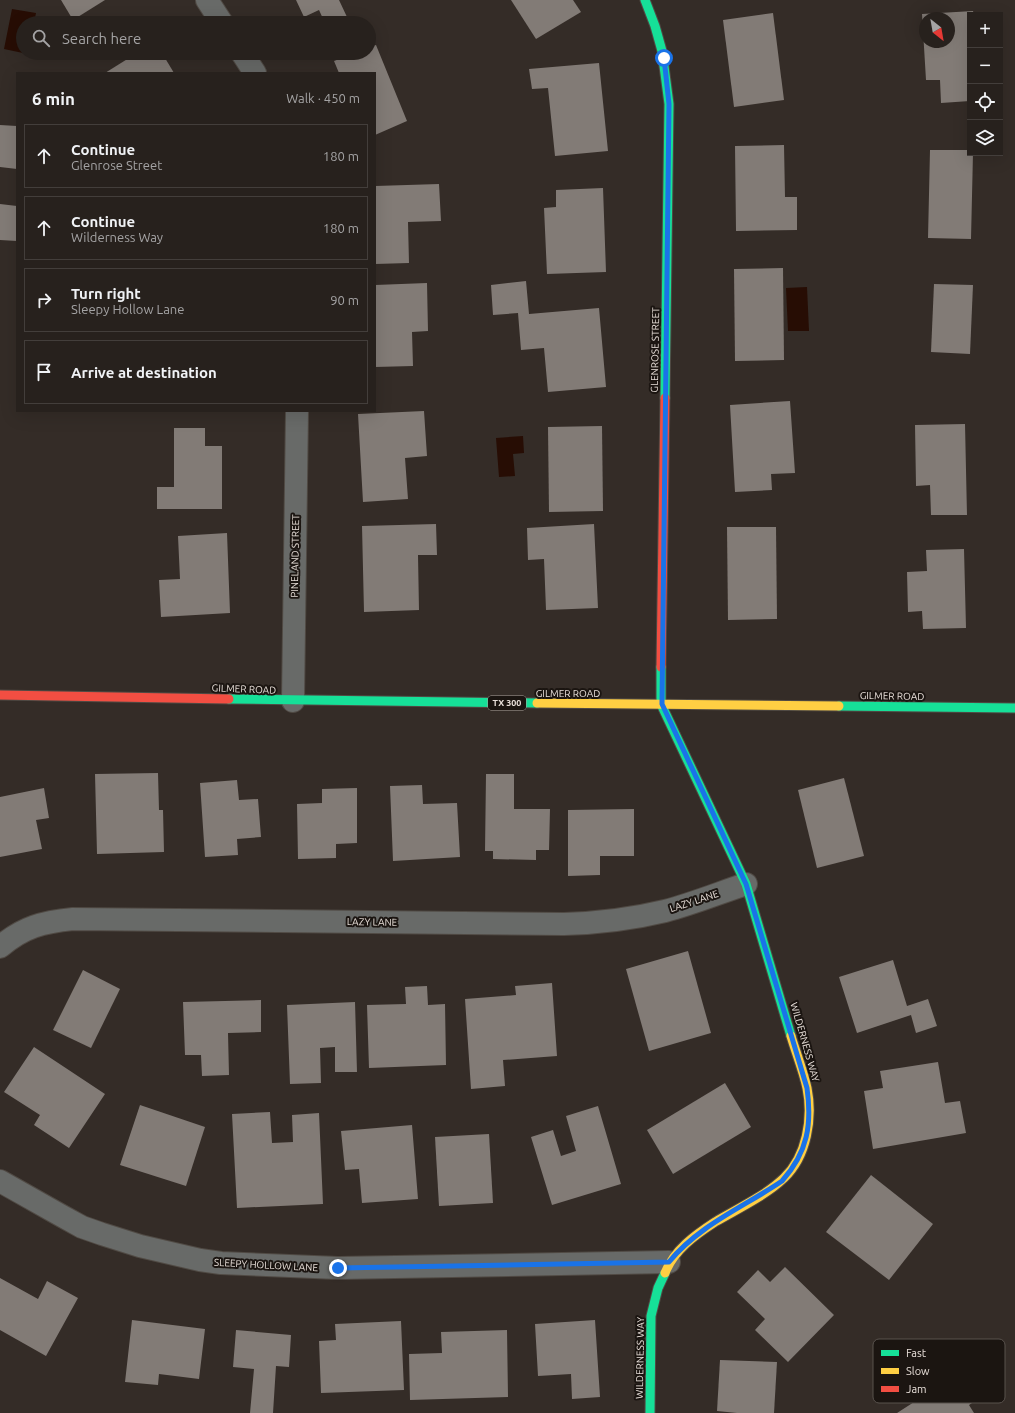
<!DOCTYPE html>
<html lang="en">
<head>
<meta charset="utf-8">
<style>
	:root { --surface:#27211d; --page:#332e2a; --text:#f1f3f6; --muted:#a4a3a4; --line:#433e3b }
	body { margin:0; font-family:Ubuntu,sans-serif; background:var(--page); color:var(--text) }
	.controls { position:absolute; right:12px; top:12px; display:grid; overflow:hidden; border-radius:0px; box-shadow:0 4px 16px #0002 }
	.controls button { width:36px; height:36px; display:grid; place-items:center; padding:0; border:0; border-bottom:1px solid var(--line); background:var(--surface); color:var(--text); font:20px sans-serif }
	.compass { position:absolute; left:919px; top:12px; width:36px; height:36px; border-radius:50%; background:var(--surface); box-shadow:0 4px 16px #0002; rotate:149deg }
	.stop { position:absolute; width:12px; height:12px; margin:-9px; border:3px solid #1a73e8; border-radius:50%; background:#fff }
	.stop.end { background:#1a73e8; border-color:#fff; box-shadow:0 1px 4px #0008 }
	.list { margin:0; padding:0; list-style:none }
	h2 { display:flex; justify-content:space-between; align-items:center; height:52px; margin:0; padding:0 16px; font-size:17px }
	h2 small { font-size:13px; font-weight:400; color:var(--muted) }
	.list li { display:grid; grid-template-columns:26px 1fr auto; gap:12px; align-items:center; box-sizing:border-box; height:64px; margin:0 8px 8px; padding:0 8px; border:1px solid var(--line); border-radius:0px }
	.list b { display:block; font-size:15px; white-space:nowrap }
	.list p { margin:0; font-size:13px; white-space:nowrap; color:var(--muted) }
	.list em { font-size:13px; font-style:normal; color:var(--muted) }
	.icon { flex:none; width:22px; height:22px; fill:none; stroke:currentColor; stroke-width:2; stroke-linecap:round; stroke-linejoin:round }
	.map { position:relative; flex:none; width:1015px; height:1413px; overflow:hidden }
	.search { position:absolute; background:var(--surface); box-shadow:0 4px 16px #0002; left:16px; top:16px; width:360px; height:44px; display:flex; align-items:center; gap:10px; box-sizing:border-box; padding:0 14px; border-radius:22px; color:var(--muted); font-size:15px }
	.panel { position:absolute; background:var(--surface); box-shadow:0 4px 16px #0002; left:16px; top:72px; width:360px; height:340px; border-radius:0px }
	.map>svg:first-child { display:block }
	.water { fill:#270d04 }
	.building { fill:#827b76; fill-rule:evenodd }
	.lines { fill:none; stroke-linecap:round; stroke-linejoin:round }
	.street-casing { stroke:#504a44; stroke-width:24 }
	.fast-casing { stroke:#504a44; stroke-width:11 }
	.slow-casing { stroke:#504a44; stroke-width:11 }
	.jam-casing { stroke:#504a44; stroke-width:11 }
	.street { stroke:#686a68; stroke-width:22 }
	.fast { stroke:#16e098; stroke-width:9 }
	.slow { stroke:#ffcf43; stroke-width:9 }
	.jam { stroke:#f24e42; stroke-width:9 }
	.route { stroke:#1a73e8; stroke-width:5 }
	.labels { text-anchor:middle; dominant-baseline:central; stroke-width:4; stroke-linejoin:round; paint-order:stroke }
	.shield { fill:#1b1511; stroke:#aba39e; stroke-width:1 }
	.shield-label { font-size:9px; font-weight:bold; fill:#e9e0da }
	.street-label { font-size:10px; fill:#e9e0da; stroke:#1b1511 }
	.key { fill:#1b1511; stroke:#59524d; stroke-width:1 }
	.key-label { font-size:11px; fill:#e9e0da }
</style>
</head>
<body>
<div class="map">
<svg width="1015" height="1413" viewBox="0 0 1015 1413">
	<rect width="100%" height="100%" fill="#342c27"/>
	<g class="water">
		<polygon points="12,9 36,13 34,23 23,23 23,53 4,49"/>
		<polygon points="807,287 809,331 788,331 786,288"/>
		<polygon points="523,436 524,453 513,454 515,476 499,477 496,438"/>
	</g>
	<g class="building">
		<polygon points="61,0 105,0 73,20"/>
		<polygon points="296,0 339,0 347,17 334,23 325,23 319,10 304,17"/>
		<polygon points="511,0 573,0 581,12 536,39"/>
		<path d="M 973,11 L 974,15 L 970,15 L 970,101 L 941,103 L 940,80 L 926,80 L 922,14 ZM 925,18 L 949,18 L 949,42 L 925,42 Z"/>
		<polygon points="773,13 784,100 734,107 723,20"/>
		<polygon points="376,45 407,121 375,135 375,73 339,73 334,61 355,53 369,53 369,47"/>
		<polygon points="137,53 162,53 174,73 105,73"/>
		<polygon points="599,63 608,151 555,156 548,88 532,89 529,69"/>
		<polygon points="0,125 17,126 17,169 0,167"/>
		<polygon points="784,145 785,197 797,197 797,230 736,231 735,146"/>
		<polygon points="930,150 970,150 970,153 973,153 971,239 928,238"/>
		<polygon points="439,184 441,221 408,222 409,263 375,264 375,186"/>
		<polygon points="603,188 606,272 547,274 544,208 556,207 556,190"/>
		<polygon points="0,204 17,206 17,241 0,240"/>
		<polygon points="783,268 784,360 735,361 734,269"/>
		<polygon points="526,281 529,314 599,308 606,387 548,392 544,348 521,350 518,313 493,315 491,285"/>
		<polygon points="427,283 428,331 412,332 413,366 375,367 375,285"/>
		<polygon points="934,284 973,285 970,354 931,352"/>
		<polygon points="790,401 795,473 771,474 772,490 735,492 730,405"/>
		<polygon points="424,411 427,456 405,458 408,499 363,502 358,414"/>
		<polygon points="965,424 967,515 931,515 930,485 916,486 915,425"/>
		<polygon points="602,426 603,511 549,512 548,427"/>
		<polygon points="174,428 205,428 205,446 222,446 222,509 157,509 157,487 174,487"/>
		<polygon points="436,524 437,555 418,555 419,610 364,612 362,526"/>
		<polygon points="594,524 598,608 546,610 544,559 528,560 527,528"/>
		<polygon points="727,527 776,527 777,619 728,620"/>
		<polygon points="227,533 230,613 161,617 159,580 180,579 178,536"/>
		<polygon points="964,549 966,628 923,629 922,611 908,612 907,572 927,571 926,550"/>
		<polygon points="158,773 159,810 163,810 164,852 97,854 95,774"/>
		<polygon points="486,774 514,774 514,809 550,809 549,850 536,850 536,860 493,859 493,851 485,851"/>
		<polygon points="844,778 864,856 817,868 798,790"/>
		<polygon points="237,780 239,800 258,799 261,837 237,839 238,855 205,857 200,783"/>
		<polygon points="422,785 423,804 457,803 460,857 393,861 390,786"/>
		<polygon points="44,788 49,818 36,820 42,849 0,857 0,797"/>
		<polygon points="357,788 357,843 336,844 336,858 298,859 297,804 322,803 322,789"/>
		<polygon points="634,809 634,856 600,856 600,875 568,876 568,810"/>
		<polygon points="688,951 711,1033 649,1051 626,969"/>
		<polygon points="893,960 907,1006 928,999 937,1026 916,1033 911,1015 857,1033 839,977"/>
		<polygon points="83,970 120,989 91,1048 53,1030"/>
		<polygon points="552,983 557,1056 503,1060 505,1086 471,1089 465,999 516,995 515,986"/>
		<polygon points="427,986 428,1005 445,1004 446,1065 369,1068 367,1005 406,1004 405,987"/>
		<polygon points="261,1000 261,1032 228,1033 229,1075 202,1076 201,1055 185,1055 183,1002"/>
		<polygon points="355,1002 357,1072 335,1072 335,1047 320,1048 321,1083 290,1084 287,1005"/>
		<polygon points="34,1047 105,1094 69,1148 34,1125 40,1115 4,1092"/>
		<polygon points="938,1062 945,1103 960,1101 966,1133 873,1149 864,1091 883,1088 880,1071"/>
		<polygon points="725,1083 751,1127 673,1174 647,1130"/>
		<polygon points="140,1105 205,1127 186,1186 120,1165"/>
		<polygon points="598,1106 621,1184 552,1205 531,1137 553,1130 561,1156 576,1151 566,1116"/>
		<polygon points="270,1112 272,1143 293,1142 292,1115 319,1113 323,1204 237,1208 232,1114"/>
		<polygon points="412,1125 418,1199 362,1203 359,1169 345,1170 341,1131"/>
		<polygon points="489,1134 493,1203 439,1206 435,1137"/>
		<polygon points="871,1175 933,1224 889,1280 826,1232"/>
		<polygon points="785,1267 834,1315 788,1362 755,1330 765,1319 737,1292 758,1270 770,1282"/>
		<polygon points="0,1278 38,1299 47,1281 78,1298 46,1356 0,1330"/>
		<polygon points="132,1320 205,1329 199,1379 159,1374 158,1385 125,1382"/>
		<polygon points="595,1320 600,1397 572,1399 571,1374 538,1376 535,1324"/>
		<polygon points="401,1321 404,1390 321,1393 319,1341 336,1340 335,1324"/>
		<polygon points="236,1330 291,1335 289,1367 276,1366 273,1413 250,1413 254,1369 233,1367"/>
		<polygon points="507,1330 508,1397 410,1400 409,1354 442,1353 441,1332"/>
		<polygon points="720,1360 777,1362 774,1413 737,1413 717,1411"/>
		<polygon points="967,1368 984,1395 969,1405 974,1413 897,1413"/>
	</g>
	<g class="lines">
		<g class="street-casing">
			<g id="street">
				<polyline points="207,0 222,23"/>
				<polyline points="242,53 255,73"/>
				<polyline points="293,701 297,411"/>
				<path d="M 0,947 C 23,927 43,922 73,919 L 564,924 C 598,923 632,919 665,911 C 692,904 719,893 746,884"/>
				<polyline points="0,1181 62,1216 82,1227 102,1234 140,1246 200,1260 221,1263 338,1268 669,1262"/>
			</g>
		</g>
		<g class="fast-casing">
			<g id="fast">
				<polyline points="645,0 655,26 662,51 669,104 665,398"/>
				<polyline points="661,667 661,704 746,884 791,1036"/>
				<polyline points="229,699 537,703"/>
				<polyline points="839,706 1015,708"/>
				<polyline points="650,1413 651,1316 658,1288 665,1273"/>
			</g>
		</g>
		<g class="slow-casing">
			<g id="slow">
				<polyline points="537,703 839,706"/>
				<path d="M 665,1273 C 674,1250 695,1235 715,1222 C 737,1209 765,1196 784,1178 C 807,1156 813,1118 807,1088 C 803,1070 796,1053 791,1036"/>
			</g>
		</g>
		<g class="jam-casing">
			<g id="jam">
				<polyline points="661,667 665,398"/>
				<polyline points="0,695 229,699"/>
			</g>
		</g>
		<use href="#street" class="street"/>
		<use href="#fast" class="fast"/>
		<use href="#slow" class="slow"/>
		<use href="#jam" class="jam"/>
	</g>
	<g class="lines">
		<path class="route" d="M 338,1268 L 669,1262 C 699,1225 744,1207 782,1181 C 808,1152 812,1124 807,1088 L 746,884 L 662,704 L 669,104 L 664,58"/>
	</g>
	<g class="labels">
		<rect class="shield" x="488" y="696" width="38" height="14" rx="3"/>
		<g class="shield-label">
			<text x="507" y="703">TX 300</text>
		</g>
		<g class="street-label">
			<text transform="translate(655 350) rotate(-89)">GLENROSE STREET</text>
			<text transform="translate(295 556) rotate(-89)">PINELAND STREET</text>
			<text transform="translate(244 689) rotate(2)">GILMER ROAD</text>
			<text x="568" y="693">GILMER ROAD</text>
			<text transform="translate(892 696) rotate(1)">GILMER ROAD</text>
			<text transform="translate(694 901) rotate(-18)">LAZY LANE</text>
			<text transform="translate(372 922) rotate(1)">LAZY LANE</text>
			<text transform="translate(805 1042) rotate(74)">WILDERNESS WAY</text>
			<text transform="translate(266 1265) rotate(3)">SLEEPY HOLLOW LANE</text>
			<text transform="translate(640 1358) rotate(-89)">WILDERNESS WAY</text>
		</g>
	</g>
	<rect x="873" y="1339" width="132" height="64" rx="6" class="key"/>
	<rect x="881" y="1350" width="18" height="6" fill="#16e098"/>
	<rect x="881" y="1368" width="18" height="6" fill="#ffcf43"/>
	<rect x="881" y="1386" width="18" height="6" fill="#f24e42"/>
	<g class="key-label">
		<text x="906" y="1357">Fast</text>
		<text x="906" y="1375">Slow</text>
		<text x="906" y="1393">Jam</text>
	</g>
</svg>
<div class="controls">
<button>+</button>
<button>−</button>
<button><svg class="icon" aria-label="locate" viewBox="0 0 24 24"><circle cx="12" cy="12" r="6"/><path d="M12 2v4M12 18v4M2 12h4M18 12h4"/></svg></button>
<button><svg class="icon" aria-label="layers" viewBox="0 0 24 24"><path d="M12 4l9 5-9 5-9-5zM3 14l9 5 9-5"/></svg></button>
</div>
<svg class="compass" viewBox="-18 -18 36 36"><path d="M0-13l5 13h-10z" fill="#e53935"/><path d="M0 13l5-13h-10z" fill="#a4a3a4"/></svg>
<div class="stop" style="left:664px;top:58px"></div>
<div class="stop end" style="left:338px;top:1268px"></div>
<div class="search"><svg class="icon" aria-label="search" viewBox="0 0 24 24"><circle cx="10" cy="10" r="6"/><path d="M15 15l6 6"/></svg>Search here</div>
<section class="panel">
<h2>6 min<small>Walk · 450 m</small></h2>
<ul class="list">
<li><svg class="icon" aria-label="ahead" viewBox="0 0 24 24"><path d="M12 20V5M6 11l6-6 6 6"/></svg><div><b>Continue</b><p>Glenrose Street</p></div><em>180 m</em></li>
<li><svg class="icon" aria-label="ahead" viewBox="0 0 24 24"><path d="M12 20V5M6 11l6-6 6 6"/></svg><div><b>Continue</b><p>Wilderness Way</p></div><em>180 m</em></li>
<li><svg class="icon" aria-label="right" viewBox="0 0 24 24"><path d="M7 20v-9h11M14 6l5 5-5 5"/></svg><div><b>Turn right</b><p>Sleepy Hollow Lane</p></div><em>90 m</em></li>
<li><svg class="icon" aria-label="arrive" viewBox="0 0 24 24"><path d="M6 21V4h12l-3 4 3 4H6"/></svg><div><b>Arrive at destination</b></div></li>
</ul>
</section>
</div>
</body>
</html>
